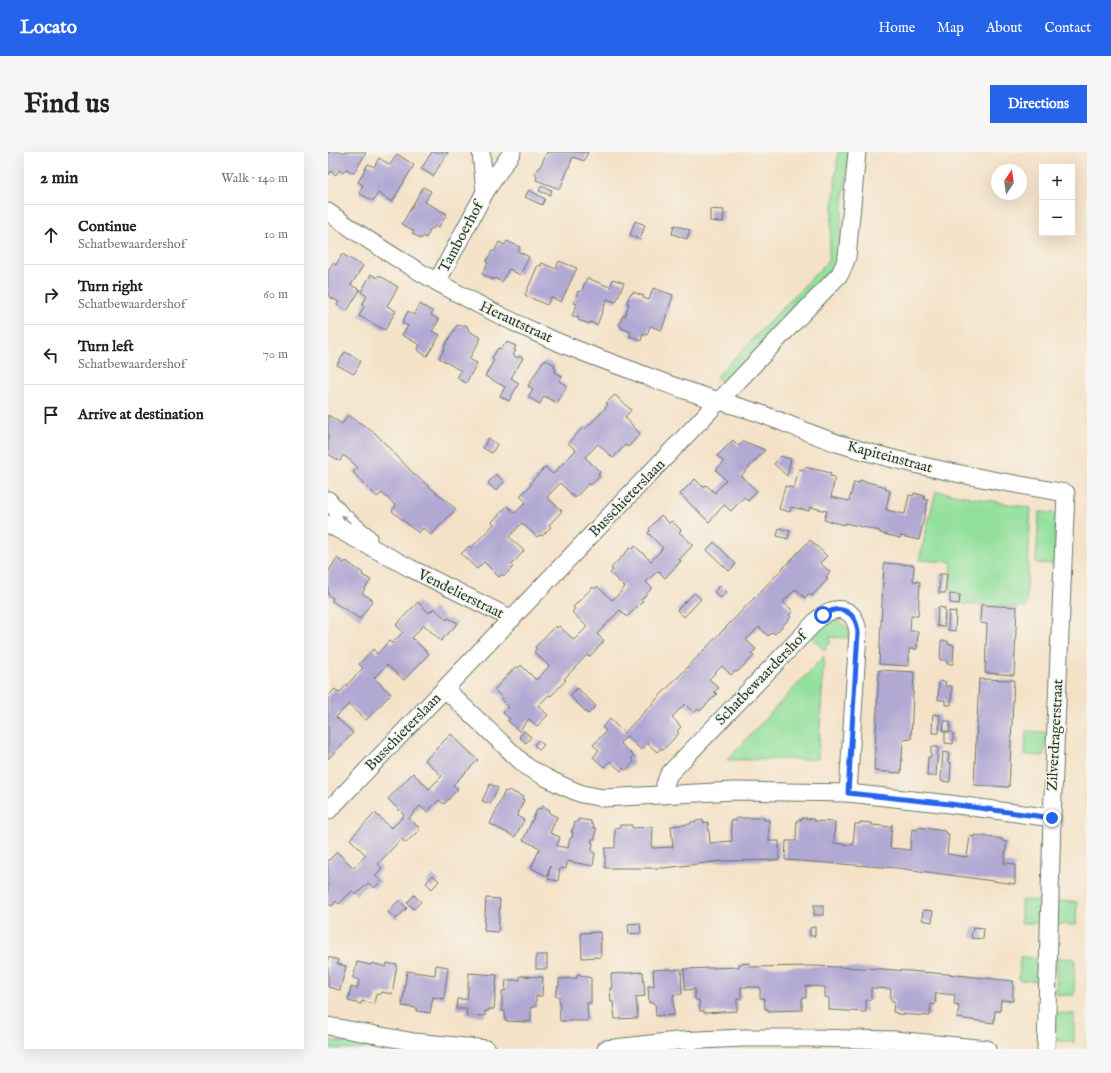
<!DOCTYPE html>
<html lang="en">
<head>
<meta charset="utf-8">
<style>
	:root { --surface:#fff; --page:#f6f6f6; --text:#222; --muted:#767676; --line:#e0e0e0; --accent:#2563eb }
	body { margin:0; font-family:"IM FELL English",serif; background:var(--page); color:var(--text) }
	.controls { position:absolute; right:12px; top:12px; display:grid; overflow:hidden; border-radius:0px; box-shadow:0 4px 16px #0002 }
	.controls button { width:36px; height:36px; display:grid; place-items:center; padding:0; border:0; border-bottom:1px solid var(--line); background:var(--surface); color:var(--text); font:20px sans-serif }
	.compass { position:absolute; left:663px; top:12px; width:36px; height:36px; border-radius:50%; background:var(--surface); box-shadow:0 4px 16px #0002; rotate:13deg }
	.stop { position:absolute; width:12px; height:12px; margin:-9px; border:3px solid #2563eb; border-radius:50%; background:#fff }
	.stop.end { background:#2563eb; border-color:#fff; box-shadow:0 1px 4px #0008 }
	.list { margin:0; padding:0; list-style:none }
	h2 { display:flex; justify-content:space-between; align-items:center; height:52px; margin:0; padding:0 16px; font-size:17px }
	h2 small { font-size:13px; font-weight:400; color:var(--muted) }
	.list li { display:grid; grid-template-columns:26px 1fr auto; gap:12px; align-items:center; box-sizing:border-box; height:60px; padding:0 16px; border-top:1px solid var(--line) }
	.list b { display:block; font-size:15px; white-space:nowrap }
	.list p { margin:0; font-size:13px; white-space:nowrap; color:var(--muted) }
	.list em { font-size:13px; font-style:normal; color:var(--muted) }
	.icon { flex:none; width:22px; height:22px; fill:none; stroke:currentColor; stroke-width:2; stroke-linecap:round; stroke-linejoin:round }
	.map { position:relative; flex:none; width:759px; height:897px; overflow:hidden; border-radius:0px }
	header { display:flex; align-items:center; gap:24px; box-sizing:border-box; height:56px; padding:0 20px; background:var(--accent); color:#fff }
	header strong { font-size:19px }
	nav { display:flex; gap:22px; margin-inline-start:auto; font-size:14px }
	.intro { display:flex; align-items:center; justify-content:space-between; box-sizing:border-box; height:96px; padding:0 24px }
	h1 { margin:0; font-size:28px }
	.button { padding:10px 18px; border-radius:0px; background:var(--accent); color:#fff; font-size:14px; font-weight:700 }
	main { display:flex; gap:24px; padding:0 24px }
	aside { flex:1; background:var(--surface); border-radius:0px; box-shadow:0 4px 16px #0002 }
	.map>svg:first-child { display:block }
	.green { fill:#93e09c; stroke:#598e68 }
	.building { fill:#b1a8d3 }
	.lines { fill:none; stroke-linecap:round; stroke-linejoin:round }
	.minor-casing { stroke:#6a7768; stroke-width:19 }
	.minor { stroke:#fff; stroke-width:17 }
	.oneway { fill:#8f9e9a }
	.route { stroke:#2563eb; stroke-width:5 }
	.labels { text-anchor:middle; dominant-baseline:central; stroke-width:3; stroke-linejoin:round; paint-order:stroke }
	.street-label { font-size:15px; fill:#1f3d34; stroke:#f7f3e8 }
</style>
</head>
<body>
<header>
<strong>Locato</strong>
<nav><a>Home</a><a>Map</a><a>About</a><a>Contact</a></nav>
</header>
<div class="intro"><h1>Find us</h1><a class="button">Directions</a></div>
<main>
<aside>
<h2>2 min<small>Walk · 140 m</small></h2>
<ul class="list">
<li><svg class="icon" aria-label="ahead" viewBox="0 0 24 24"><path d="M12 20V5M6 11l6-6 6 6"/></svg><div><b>Continue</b><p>Schatbewaardershof</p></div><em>10 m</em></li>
<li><svg class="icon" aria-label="right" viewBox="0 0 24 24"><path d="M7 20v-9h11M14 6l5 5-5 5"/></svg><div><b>Turn right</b><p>Schatbewaardershof</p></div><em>60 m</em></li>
<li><svg class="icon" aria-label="left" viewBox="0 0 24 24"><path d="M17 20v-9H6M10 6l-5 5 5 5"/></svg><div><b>Turn left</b><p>Schatbewaardershof</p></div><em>70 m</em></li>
<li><svg class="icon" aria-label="arrive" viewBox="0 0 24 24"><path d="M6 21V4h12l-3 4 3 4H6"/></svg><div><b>Arrive at destination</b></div></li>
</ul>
</aside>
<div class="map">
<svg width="759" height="897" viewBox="0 0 759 897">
	<rect width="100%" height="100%" fill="#f7f3e8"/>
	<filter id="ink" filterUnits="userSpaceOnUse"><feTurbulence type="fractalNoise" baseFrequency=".025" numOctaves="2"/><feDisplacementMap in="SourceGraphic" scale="8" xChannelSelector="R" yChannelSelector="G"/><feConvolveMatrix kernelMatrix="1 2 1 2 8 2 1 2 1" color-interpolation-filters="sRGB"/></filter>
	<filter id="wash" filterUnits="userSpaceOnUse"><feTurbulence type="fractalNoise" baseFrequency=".012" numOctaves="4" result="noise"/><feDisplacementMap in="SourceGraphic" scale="16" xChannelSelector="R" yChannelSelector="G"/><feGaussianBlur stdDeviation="0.9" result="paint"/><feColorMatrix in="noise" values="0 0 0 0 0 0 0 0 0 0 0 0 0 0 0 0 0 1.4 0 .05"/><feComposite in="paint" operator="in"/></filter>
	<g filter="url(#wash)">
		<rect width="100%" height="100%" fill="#f4e2c8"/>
		<g class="green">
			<polygon points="510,0 520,0 510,104 506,117 395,231 388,225 500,109"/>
			<polygon points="608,339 703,356 698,455 633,452 633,443 622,442 624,410 591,408"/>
			<polygon points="711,360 728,361 726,412 708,411"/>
			<path d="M 504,468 C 515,468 522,476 521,486 L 502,485 L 502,492 L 499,492 L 498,498 L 496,498 L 483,485 L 495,472 Z"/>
			<polygon points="496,504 490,607 399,608"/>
			<polygon points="698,579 718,580 716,604 697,603"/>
			<polygon points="693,748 712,749 711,771 693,771"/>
			<polygon points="730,749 749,750 748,773 729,772"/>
			<polygon points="692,805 710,806 709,829 691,828"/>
			<polygon points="729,806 747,807 746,843 728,843"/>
			<polygon points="727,861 746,862 746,891 728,888 727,883"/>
			<polygon points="26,887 71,895 72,897 0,897 0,888 19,891"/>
		</g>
		<g id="blocks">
			<g class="building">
				<polygon points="0,0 36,0 38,1 26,21 18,17 15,21 11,18 8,23 3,19 1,23 0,22"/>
				<polygon points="104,0 120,0 105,24 93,17"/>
				<polygon points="219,0 260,0 256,9 245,5 232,37 208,28 209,25 207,22 209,17 212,15"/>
				<polygon points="69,2 86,13 64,50 50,41 45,49 31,41 35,33 30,30 40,12 46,15 51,6 62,13"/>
				<polygon points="213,34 224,38 222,43 211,39"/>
				<polygon points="95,35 103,39 97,50 119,62 110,76 107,74 105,77 103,76 98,86 95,84 93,87 84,81 86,79 74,72"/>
				<polygon points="201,38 217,47 214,53 197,45"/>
				<polygon points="382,57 396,58 395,70 382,69"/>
				<polygon points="307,69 317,73 312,88 302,83"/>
				<polygon points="346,73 362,78 359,87 344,82"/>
				<polygon points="179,89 192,95 190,99 201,105 192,123 181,117 174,130 166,126 165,128 154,122 160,111 158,110 164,99 166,100 171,90 177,93"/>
				<polygon points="14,102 35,114 23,133 32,138 19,159 9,153 11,150 0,144 0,119 5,111 8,113"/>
				<polygon points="231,109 249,116 233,150 223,145 219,153 197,143 210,113 213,114 214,111 228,117"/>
				<polygon points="43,122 49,126 51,123 70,135 59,154 68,159 57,178 31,164 36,155 34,153 39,144 33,140"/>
				<polygon points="259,126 282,135 285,127 296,131 288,150 279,147 269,173 262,170 262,172 250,168 251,166 244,164 249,152 246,151 250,139 253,140"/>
				<polygon points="325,136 345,143 334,178 322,174 319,183 315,181 313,189 305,185 302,185 303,180 293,176 293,174 291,173 295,163 297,164 299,157 301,152 299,151 302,142 304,142 305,140 316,144 315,146 321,148"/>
				<polygon points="92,152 105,160 103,163 111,168 104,179 112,183 99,204 89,198 92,193 74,183 80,174 74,171 80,159 86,163"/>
				<polygon points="129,173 132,174 137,173 139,174 141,179 153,186 141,207 149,211 138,231 129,226 133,219 111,206 117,196 116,195"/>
				<polygon points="179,190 188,194 186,198 188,199 185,203 190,206 191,204 195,206 183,226 191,231 181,249 172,244 177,235 157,224 166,208 164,206 170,196 172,197 176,192 177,193"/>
				<polygon points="17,200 33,209 26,222 9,213"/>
				<polygon points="218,208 227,213 226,216 228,217 227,220 234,224 231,229 239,234 229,251 216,244 212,252 200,245 205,237 200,234 215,209 217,210"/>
				<polygon points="287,243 303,258 297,265 312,282 300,295 297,293 285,306 270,292 257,305 272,320 270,323 272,324 263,333 261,331 247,346 232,331 219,345 234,359 221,373 223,375 214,384 212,383 209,385 194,371 181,385 196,399 184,412 183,413 185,415 176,424 174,422 171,425 156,410 149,417 133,402 141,394 143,396 166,372 164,370 179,354 187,361 198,350 192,344 204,332 202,331 217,315 225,322 236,310 248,298 240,291 255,275 257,277 269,265 280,253 278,251"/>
				<polygon points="0,263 14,272 20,263 47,281 85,321 128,357 103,383 95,376 91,381 84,376 64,359 68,354 54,341 49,345 34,330 25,320 30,316 23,309 15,303 12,309 0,302"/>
				<polygon points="160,286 169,292 164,301 155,296"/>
				<polygon points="405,288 411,294 415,289 437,298 413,324 429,339 420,349 416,345 403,359 396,353 381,370 352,342 367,327 375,335 378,333 387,341 388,339 398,328 388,318 396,310 389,304"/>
				<polygon points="453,304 463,307 459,324 446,312"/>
				<polygon points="477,315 503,321 502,324 507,325 503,345 521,349 526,330 531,331 532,328 558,335 557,337 562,339 558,358 577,362 581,343 585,344 586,341 597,344 596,347 600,348 591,388 573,384 572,386 552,381 552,379 535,375 517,371 517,373 496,368 499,359 482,355 481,359 463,355 462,360 451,357 457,334 466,336 471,317 476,318"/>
				<polygon points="168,322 176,330 168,339 160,331"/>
				<polygon points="333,363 341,371 344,369 353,378 351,380 365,393 351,408 353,409 337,426 330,419 318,430 324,436 313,448 315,449 299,465 292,458 269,482 276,489 261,505 259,503 236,527 238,528 223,544 221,543 210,554 220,563 209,574 201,567 191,579 180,569 182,567 175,561 181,555 174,548 175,546 166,538 188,514 190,516 193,513 208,528 215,521 221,514 206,500 209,497 207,495 227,474 229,476 231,474 246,488 259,475 244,460 247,457 245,455 265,435 267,437 269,434 284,448 291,442 297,435 282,421 285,418 283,416 303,395 305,397 307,394 323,409 335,396 320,381 322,379 321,377"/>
				<polygon points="451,376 462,379 460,387 449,384"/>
				<polygon points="482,388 499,404 492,411 502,420 498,425 500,427 484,444 481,441 477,446 468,437 455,450 465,459 461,463 463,465 447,482 444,480 440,484 431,475 418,488 428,497 423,502 426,504 409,520 407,519 403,523 394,514 381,527 391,536 386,540 389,542 372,559 370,557 366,561 357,552 344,565 353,575 349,579 351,581 335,598 333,596 329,600 319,591 313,598 299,584 292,591 306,604 303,607 306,610 298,618 295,616 293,619 282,609 276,615 265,605 271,598 265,593 278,579 274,575 282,567 296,581"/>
				<polygon points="386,390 408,412 401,419 379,398"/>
				<polygon points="9,406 16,411 18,409 26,415 35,421 34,423 43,428 34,441 45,448 32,467 4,449 5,446 0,443 0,420"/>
				<polygon points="556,411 586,413 585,429 592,430 590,464 583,464 582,479 590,479 589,497 581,497 581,514 551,512"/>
				<polygon points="612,422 619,422 617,441 611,441"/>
				<polygon points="392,433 399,440 392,446 386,440"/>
				<polygon points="366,441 373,447 356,465 349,458"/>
				<polygon points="622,442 632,443 631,452 622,451"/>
				<polygon points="90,450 101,461 106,456 119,468 120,466 130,471 113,489 96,473 94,475 84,486 101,502 76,528 59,513 46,526 63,542 38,568 21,552 8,565 25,581 0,607 0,544 7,537 11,541 35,516 31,512 45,497 49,502 61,489 64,491 75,480 68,473"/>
				<polygon points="653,453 689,455 686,523 657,521 659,472 652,471"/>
				<polygon points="610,455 617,456 616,475 609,474"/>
				<polygon points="621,459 628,460 627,479 620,478"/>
				<polygon points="613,489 620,489 620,492 626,493 625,512 619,512 619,508 612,508"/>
				<polygon points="551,518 586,520 583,587 575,588 573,621 546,619"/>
				<polygon points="651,527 686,528 681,635 646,633"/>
				<polygon points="611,529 618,530 617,534 624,534 623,553 617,553 617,548 610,548"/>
				<polygon points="249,536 268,554 260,562 242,544"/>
				<polygon points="605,562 612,563 611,581 604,581"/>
				<polygon points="616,569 622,569 622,579 615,579"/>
				<polygon points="196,579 203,585 198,591 191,585"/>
				<polygon points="617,580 625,580 625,592 617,591"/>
				<polygon points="123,582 150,608 125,633 130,637 116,652 111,648 99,660 92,654 81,666 92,677 78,691 73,687 50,712 54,716 47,724 53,729 46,736 40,731 28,743 24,739 11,752 8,749 4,754 0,752 0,709 9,700 26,716 38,703 22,687 47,661 63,676 70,670 76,663 60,647 85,621 101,637 114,624 97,608"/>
				<polygon points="210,588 216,593 211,598 206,593"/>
				<polygon points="603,595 610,595 608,624 599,624 600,605 603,605"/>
				<polygon points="615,600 621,601 620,610 623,611 622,630 613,629"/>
				<polygon points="162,632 170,636 162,652 154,649"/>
				<polygon points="181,638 195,645 194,647 196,648 189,664 196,668 187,685 162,672 177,639 179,640"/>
				<polygon points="214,654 222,658 221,661 229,665 222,681 232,685 229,694 240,696 242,686 244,686 245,680 243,680 244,677 245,677 247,670 250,670 250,667 263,669 263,672 266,673 265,676 268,676 267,687 264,687 263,690 265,690 264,700 267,701 265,714 239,709 238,717 232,716 230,729 220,727 222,714 219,724 203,716 212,696 195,688 210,656 213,657"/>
				<polygon points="408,666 436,666 436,668 441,668 441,689 451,689 451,708 394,709 336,716 277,716 277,696 287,696 287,676 292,675 292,673 304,673 304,676 325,675 324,696 345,695 343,674 363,672 363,670 375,668 375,671 380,670 382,691 404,689 403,668 408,669"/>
				<polygon points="474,666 486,667 486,669 507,670 506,691 525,693 527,672 532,672 532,670 544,671 544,673 563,675 564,672 562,696 582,698 584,677 589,678 590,675 617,679 617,681 621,682 619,702 639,705 642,684 646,685 647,683 674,687 674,689 679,690 676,711 687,712 687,732 570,716 457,708 458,689 468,689 469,668 474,668"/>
				<polygon points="105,723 111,729 104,737 98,731"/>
				<polygon points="86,743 93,750 86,757 79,751"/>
				<polygon points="158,746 172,747 170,780 156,779"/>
				<polygon points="71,748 79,756 68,767 60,760"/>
				<rect x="486" y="753" width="9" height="10"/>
				<polygon points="595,758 605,759 604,770 594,768"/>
				<polygon points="312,771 313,781 301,782 300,772"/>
				<polygon points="487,775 487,784 482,784 482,776"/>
				<polygon points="645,775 656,776 655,787 643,786"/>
				<polygon points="272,780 273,805 254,806 253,781"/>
				<rect x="208" y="803" width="11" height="14"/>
				<polygon points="0,805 10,808 9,812 18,814 12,838 0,835"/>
				<polygon points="29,810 43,813 44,811 58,815 59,811 69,813 64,842 53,840 52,843 48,842 46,852 34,849 33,852 20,849 23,835 29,837 31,828 25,826"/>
				<polygon points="422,811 422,815 488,814 554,817 619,822 685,829 685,849 673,848 672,859 667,859 666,871 629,866 631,854 626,853 627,843 608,841 607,853 603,852 602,864 569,862 569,861 565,860 566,849 562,848 563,837 543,836 543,848 538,848 538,860 501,858 501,846 497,845 497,835 478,834 478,846 474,846 474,858 440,859 440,857 437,857 436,846 432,846 432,835 413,835 413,847 409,847 409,859 376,861 376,859 372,859 371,848 367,848 367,837 357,838 356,817 411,815 411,812"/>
				<polygon points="108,813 120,815 116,847 105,845 102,861 88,859 89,856 74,854 79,819 107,823"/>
				<polygon points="343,817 343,818 353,817 354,842 345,843 346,863 328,864 327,851 321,851 320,834 326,834 325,818"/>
				<polygon points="315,820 317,844 308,845 310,866 287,867 285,850 283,850 282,836 284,836 283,822"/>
				<polygon points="141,821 169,823 166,857 161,857 160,859 157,859 157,864 138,863 139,857 128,857 129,847 139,847"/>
				<polygon points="249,822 263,826 263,851 259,851 260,869 232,869 231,844 227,844 230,834 231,834 231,827 249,826"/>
				<polygon points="192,824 215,825 214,844 208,844 208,855 203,855 203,870 177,869 177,859 174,859 174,839 177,839 178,828 192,828"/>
			</g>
		</g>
	</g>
	<g filter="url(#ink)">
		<use href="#blocks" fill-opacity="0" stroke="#6a7768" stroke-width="1"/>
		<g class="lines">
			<g class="minor-casing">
				<g id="minor">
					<polyline points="153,0 157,40"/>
					<path d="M 0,60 C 66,108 137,148 211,182 C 240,195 270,206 300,217 C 319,224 338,232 357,238 C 379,246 403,252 425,259 C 454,269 482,282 512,292 C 586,315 662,328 738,341 L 724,666 L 718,897"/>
					<polyline points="109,130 157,40 184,0"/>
					<polyline points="0,348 12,362 40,386"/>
					<polyline points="0,372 82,416 184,467"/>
					<polyline points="117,537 199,615 217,625 235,634 254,642 275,646 406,639 520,641 622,652 724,666"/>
					<path d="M 337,643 L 337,632 L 341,622 L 490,467 C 508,452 527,454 530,481 L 520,641"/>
					<polyline points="0,659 512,122 516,113 519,105 529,0"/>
					<polyline points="0,874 86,890 159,897"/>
					<polyline points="278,897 349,889 416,886 484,886 567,888 659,897"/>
				</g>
			</g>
			<use href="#minor" class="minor"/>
		</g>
		<defs><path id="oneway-solid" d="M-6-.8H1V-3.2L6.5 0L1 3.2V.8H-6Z"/></defs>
		<use class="oneway" href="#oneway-solid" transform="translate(18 367) rotate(-138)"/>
	</g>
	<g class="lines" filter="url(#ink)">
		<path class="route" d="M 495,463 C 513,451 528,460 530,480 L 520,641 L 622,652 L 724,666"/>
	</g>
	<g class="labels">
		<g class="street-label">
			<text transform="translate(133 85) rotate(-62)">Tamboerhof</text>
			<text transform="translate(188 170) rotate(25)">Herautstraat</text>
			<text transform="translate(562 305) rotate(15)">Kapiteinstraat</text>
			<text transform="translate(299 346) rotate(-46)">Busschieterslaan</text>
			<text transform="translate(133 442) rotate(26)">Vendelierstraat</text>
			<text transform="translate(433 526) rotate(-46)">Schatbewaardershof</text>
			<text transform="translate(75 580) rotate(-46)">Busschieterslaan</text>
			<text transform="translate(727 583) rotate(-87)">Zilverdragerstraat</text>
		</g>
	</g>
</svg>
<div class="controls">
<button>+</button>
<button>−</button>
</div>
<svg class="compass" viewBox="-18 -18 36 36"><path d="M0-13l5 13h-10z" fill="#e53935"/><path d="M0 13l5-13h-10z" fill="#767676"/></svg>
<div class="stop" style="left:495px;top:463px"></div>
<div class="stop end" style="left:724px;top:666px"></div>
</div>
</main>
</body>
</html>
